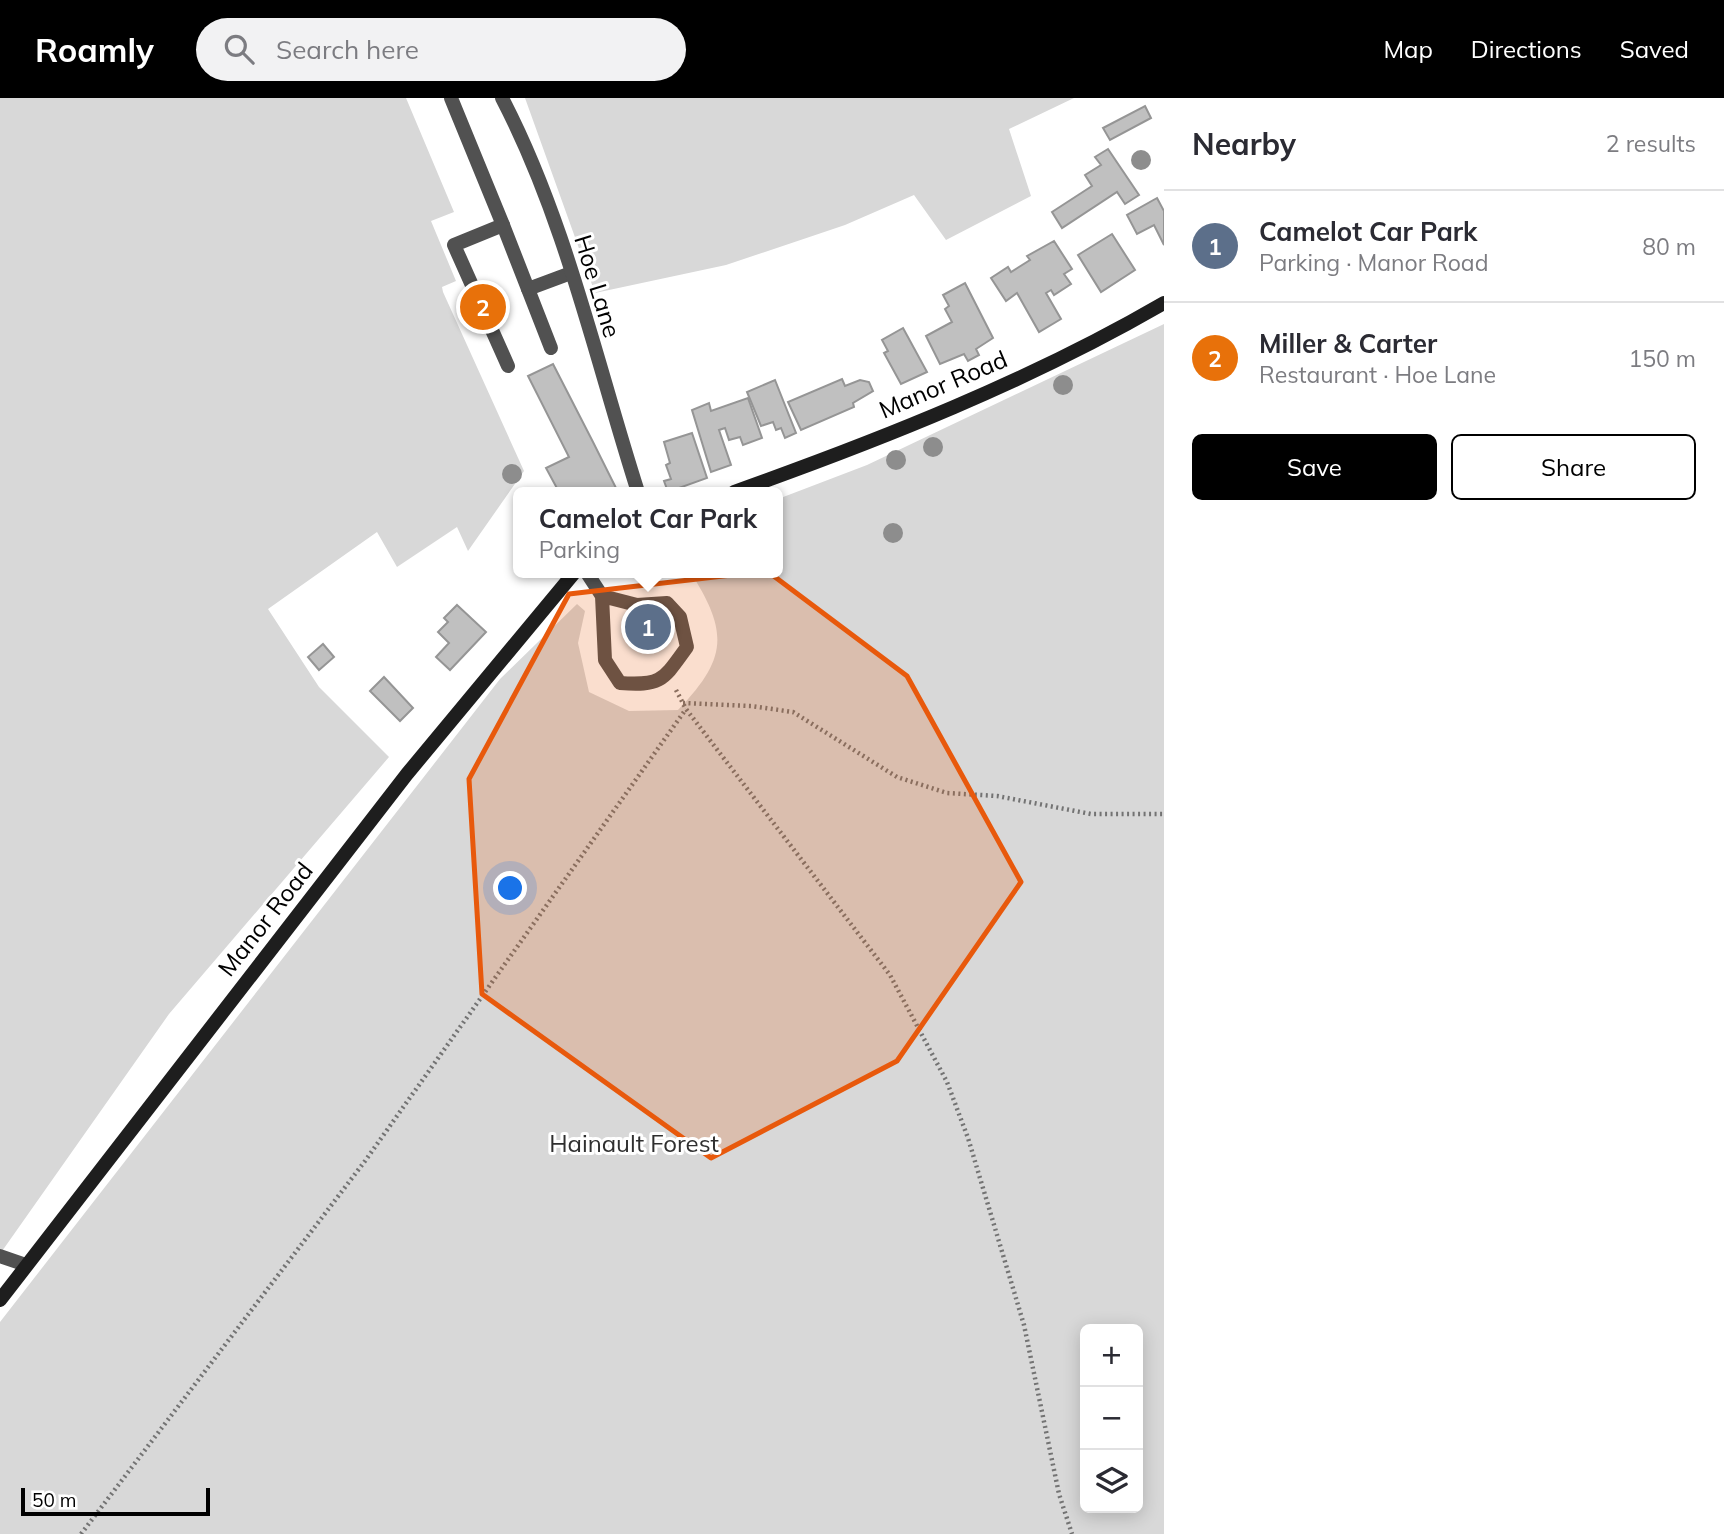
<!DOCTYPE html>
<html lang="en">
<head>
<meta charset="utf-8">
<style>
	:root { --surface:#fff; --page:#f2f2f3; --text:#2b2b33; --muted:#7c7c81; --line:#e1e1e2; --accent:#000 }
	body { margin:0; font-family:Mulish,sans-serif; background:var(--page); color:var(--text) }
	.controls { position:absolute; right:21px; bottom:21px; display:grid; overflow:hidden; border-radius:10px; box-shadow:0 4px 18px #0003 }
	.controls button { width:63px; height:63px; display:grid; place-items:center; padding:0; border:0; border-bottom:2px solid var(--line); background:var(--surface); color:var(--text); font:35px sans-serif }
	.scale { position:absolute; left:21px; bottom:18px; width:189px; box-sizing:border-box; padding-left:7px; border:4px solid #000; border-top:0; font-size:19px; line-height:24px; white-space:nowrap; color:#000; -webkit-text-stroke:5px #fff; paint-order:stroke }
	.you { position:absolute; left:511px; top:791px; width:24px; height:24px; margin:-18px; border:5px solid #fff; border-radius:50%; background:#1a73e8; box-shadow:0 0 0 10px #1a73e833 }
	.badge { display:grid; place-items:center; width:46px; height:46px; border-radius:50%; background:var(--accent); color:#fff; font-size:23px; font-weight:700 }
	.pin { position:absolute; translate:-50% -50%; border:4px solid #fff; box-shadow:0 2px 7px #0006 }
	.popup { position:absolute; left:513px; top:389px; width:270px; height:91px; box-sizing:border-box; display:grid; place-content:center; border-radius:10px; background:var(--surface); filter:drop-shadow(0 2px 5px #0005); font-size:23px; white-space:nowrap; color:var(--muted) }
	.popup b { font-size:26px; color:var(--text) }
	.popup::after { content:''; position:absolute; left:50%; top:100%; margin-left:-14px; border:14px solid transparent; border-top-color:var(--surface) }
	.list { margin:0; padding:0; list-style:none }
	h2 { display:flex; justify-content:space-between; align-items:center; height:91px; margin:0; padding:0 28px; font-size:30px }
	h2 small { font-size:23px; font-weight:400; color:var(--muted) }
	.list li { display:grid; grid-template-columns:46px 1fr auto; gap:21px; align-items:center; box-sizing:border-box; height:112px; padding:0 28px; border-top:2px solid var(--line) }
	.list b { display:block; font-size:26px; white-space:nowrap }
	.list p { margin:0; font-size:23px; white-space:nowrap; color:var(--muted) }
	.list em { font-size:23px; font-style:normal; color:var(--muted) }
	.actions { display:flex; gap:14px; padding:21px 28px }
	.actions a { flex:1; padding:16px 0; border:2px solid var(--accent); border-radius:10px; text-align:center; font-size:24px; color:var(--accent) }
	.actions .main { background:var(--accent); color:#fff }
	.icon { flex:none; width:38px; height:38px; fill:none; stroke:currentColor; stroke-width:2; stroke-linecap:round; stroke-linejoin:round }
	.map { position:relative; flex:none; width:1164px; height:1436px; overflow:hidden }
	header { display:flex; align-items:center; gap:42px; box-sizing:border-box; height:98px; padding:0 35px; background:var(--accent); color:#fff }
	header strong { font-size:33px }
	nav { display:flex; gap:38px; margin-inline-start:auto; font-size:24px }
	.search { width:490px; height:63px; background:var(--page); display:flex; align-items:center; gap:18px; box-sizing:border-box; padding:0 24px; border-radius:38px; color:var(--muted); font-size:26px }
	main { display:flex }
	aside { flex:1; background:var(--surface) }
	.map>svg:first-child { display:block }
	.green { fill:#d8d8d8; fill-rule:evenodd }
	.building { fill:#c0c0c0; stroke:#959595; stroke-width:2 }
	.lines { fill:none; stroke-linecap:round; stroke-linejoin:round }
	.path { stroke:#737373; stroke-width:4.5; stroke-dasharray:2 3.5; stroke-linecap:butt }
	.lane { stroke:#515151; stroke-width:14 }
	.street { stroke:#515151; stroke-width:14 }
	.secondary { stroke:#1e1e1e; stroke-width:14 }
	.tree { fill:#8d8d8d }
	.marked { fill:#e8590c; fill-opacity:0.2; stroke:#e8590c; stroke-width:5; stroke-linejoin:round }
	.labels { text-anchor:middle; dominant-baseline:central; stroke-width:6; stroke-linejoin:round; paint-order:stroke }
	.street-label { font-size:24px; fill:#000; stroke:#fff }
	.park-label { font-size:24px; fill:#2f2f2f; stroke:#fff }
</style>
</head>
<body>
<header>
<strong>Roamly</strong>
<div class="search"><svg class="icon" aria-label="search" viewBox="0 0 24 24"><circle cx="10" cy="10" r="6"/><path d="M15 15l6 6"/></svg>Search here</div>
<nav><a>Map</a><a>Directions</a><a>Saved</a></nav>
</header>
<main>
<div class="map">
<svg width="1164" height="1436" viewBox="0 0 1164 1436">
	<rect width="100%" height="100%" fill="#fff"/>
	<g class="green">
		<polygon points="0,0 406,0 454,114 431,123 456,183 442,189 443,194 524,373 468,453 457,429 397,469 377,434 268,511 319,589 389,659 169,916 0,1156"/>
		<polygon points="525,0 1074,0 1009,31 1031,98 946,142 914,97 845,127 726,167 595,195"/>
		<path d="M 1164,226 L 1164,1436 L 0,1436 L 0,1224 L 500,581 L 577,506 L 585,513 L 578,545 L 589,594 L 629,613 L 678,612 C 727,561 729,535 691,475 L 778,475 L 778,401 L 867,367 ZM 1085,1231 L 1138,1231 L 1138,1410 L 1085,1410 Z"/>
	</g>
	<g class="building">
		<polygon points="1145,8 1151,20 1110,42 1103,30"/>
		<polygon points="1108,51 1139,97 1125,106 1117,94 1062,130 1052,114 1092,88 1085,77 1101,67 1095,59"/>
		<polygon points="1157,100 1164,113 1164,147 1154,127 1137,136 1127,117"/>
		<polygon points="1112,136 1135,172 1101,194 1078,157"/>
		<polygon points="1054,143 1072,171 1064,176 1071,186 1054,197 1051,192 1046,195 1061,221 1039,234 1017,195 1006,203 991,180 1008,169 1011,174 1030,162 1027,158"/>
		<polygon points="965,185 993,240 976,251 979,257 968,263 964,256 940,266 926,238 952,224 945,211 949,208 943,197"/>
		<polygon points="903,230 927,274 901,286 884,255 888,253 882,242"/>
		<polygon points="553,266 593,344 617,392 559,394 546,370 569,359 528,278"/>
		<polygon points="842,281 845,288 860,282 869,284 873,293 853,305 854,309 801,332 788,304"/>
		<polygon points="775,282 796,335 785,340 781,330 776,332 773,324 761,328 747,294"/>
		<polygon points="748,300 762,340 743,347 740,339 729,342 725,330 719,332 731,367 711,374 692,312 709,305 711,313"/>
		<polygon points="692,335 707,380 668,394 664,383 671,381 666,367 670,365 664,344"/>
		<polygon points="457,507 486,534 450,572 436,559 449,545 438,534 448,524 444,520"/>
		<polygon points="323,546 334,559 319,572 308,559"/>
		<polygon points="384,579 413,610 400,623 370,593"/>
	</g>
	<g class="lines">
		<g class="path">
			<polyline points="676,592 686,611 890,877 947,984 968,1040 1024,1227 1059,1396 1072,1436"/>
			<polyline points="683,605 751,608 793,614 897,679 947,695 997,698 1091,716 1164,716"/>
			<polyline points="81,1436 365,1063 686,611"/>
		</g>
		<g class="lane">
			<polyline points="451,0 503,127"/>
			<polyline points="528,191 551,250"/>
			<polyline points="508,268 454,147 503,127 528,191 571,175"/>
			<path d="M 587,475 L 602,498 L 637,507 L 667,505 L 680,519 L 687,549 C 663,582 662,588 620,585 L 605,562 L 602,498"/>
			<polyline points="0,1158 26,1167"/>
		</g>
		<path class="street" d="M 502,0 C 566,123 596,263 638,394"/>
		<g class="secondary">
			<path d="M 734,394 C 880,342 1030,283 1164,205"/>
			<polyline points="0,1202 407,676 574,475"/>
		</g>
	</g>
	<g class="tree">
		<circle cx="1141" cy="62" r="10"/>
		<circle cx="1063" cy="287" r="10"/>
		<circle cx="933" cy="349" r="10"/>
		<circle cx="896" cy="362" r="10"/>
		<circle cx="512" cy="376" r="10"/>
		<circle cx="893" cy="435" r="10"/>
	</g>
	<path class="marked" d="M 767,473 L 907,578 L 1021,784 L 897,963 L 711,1060 L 482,896 L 469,681 L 569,496 Z"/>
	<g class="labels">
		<g class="street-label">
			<text transform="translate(598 188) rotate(73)">Hoe Lane</text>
			<text transform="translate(943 286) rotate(-23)">Manor Road</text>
			<text transform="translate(265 821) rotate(-52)">Manor Road</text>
		</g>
		<g class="park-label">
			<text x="634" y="1045">Hainault Forest</text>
		</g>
	</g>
</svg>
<div class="controls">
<button>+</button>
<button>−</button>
<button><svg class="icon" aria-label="layers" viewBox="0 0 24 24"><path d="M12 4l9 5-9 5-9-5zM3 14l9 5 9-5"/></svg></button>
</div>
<div class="scale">50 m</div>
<div class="you"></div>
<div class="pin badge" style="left:648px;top:529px;background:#5c6f8a">1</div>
<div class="popup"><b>Camelot Car Park</b>Parking</div>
<div class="pin badge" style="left:483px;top:209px;background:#e8710a">2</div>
</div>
<aside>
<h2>Nearby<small>2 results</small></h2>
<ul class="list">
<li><span class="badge" style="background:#5c6f8a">1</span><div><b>Camelot Car Park</b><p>Parking · Manor Road</p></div><em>80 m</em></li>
<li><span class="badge" style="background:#e8710a">2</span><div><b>Miller &amp; Carter</b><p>Restaurant · Hoe Lane</p></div><em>150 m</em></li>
</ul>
<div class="actions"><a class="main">Save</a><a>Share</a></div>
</aside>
</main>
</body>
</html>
